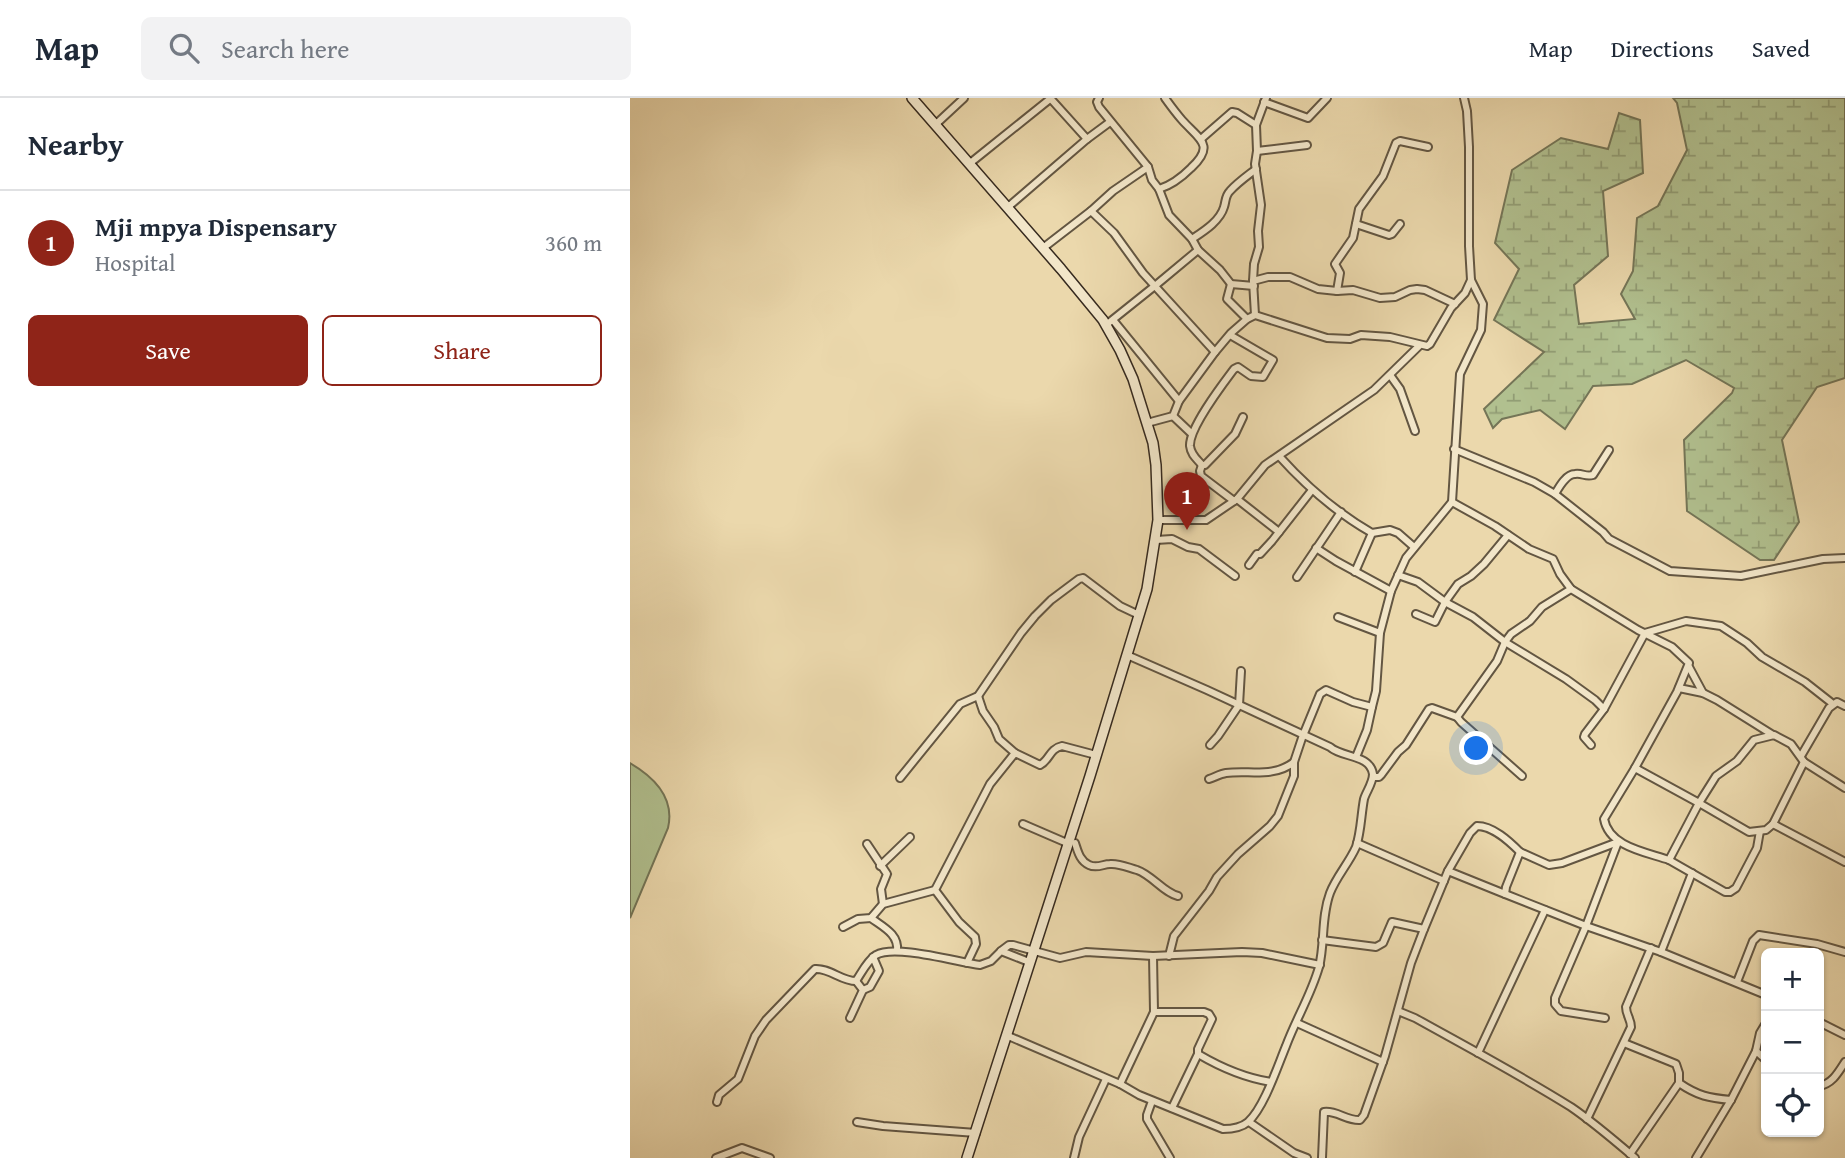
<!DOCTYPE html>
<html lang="en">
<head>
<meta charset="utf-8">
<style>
	:root { --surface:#fff; --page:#f2f2f3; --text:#1f2937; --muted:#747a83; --line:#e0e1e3; --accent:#8f2418 }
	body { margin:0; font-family:"Gentium Book Plus",serif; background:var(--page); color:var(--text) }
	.controls { position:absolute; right:21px; bottom:21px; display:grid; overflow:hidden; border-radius:10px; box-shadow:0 2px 5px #0004 }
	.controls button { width:63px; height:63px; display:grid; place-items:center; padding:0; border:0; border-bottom:2px solid var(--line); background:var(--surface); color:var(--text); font:35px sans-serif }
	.you { position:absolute; left:847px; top:651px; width:24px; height:24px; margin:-18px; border:5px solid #fff; border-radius:50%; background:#1a73e8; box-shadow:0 0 0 10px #1a73e833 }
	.badge { display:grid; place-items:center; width:46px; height:46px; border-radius:50%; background:var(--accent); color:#fff; font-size:23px; font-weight:700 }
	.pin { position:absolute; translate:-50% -58px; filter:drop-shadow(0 2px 4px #0008) }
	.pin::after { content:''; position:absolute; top:37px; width:24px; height:21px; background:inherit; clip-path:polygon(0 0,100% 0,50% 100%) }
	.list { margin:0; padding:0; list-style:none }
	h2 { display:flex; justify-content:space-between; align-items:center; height:91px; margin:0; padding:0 28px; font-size:30px }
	h2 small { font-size:23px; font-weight:400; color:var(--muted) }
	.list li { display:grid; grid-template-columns:46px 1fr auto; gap:21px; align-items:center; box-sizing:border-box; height:105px; padding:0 28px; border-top:2px solid var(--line) }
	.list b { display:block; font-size:26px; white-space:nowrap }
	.list p { margin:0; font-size:23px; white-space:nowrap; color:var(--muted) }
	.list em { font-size:23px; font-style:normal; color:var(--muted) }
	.actions { display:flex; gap:14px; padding:21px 28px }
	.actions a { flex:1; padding:16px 0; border:2px solid var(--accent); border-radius:10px; text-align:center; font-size:24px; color:var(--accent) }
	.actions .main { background:var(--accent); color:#fff }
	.icon { flex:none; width:38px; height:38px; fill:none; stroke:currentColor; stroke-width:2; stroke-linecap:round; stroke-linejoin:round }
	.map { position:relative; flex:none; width:1215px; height:1060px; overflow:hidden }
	header { display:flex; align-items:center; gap:42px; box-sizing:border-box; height:98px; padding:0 35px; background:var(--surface); border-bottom:2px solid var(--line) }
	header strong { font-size:33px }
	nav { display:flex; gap:38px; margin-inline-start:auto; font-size:24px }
	.search { width:490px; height:63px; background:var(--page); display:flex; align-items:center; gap:18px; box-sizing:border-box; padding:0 24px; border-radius:10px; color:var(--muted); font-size:26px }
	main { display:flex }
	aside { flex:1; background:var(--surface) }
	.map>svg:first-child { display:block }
	.green { fill:#b1c08f; stroke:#747557; stroke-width:2 }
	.wetland { fill:url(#wetland-marsh); stroke:#747557; stroke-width:2 }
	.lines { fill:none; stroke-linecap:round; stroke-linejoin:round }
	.street-casing { stroke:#635642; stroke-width:10 }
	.secondary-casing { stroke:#362a1f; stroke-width:12 }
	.street { stroke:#f2e6c9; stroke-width:6 }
	.secondary { stroke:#f2e6c9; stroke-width:9 }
</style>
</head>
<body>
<header>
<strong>Map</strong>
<div class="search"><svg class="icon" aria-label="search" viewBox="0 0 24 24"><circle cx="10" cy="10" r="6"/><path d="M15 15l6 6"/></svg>Search here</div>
<nav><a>Map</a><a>Directions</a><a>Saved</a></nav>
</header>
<main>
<aside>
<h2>Nearby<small></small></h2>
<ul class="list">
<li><span class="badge">1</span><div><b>Mji mpya Dispensary</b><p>Hospital</p></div><em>360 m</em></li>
</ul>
<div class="actions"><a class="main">Save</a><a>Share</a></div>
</aside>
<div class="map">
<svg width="1215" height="1060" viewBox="0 0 1215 1060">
	<defs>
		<pattern id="wetland-marsh" width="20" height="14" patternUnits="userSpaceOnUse" patternTransform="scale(1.75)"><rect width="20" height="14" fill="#b1c08f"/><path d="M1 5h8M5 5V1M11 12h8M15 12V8" fill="none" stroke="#919c74"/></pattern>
	</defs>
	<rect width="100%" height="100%" fill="#ebd8ac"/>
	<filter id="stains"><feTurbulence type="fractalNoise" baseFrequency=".00286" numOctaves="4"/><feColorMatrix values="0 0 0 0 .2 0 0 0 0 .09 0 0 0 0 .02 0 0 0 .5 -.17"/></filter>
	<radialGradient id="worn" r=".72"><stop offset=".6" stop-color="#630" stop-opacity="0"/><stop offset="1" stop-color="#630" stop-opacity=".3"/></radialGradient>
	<path class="green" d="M 0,665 C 24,679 45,700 38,730 L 0,820 Z"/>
	<polygon class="wetland" points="1043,0 1215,0 1215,280 1187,289 1152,342 1169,424 1144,462 1130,462 1057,413 1054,342 1102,295 1104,290 1056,262 1002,286 963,288 935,331 910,312 872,321 863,330 854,311 914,254 864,222 889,171 865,145 882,72 931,40 978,51 989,15 1010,22 1013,75 973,93 978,158 944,187 949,226 1005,221 991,196 1003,173 1007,120 1028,108 1057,52 1047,5"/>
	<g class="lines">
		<g class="street-casing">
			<g id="street">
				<polyline points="420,0 457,41"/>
				<polyline points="469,0 467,4 469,9 518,69 522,82 529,91 539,117 562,141 568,152 590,172 601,186 624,188"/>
				<polyline points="634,4 678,20 697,0"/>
				<polyline points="305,27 334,0"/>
				<polyline points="571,41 602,14 607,15 626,27"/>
				<polyline points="627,53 677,47"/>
				<polyline points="339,66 420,1"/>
				<path d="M 529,91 C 542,87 551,80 561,70 C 586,47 569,41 552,22 C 546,15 540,7 535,0"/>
				<polyline points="378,109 457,41 480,24"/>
				<polyline points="461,113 484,135 513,175 585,254"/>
				<polyline points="726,126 759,137 762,136 770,126"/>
				<path d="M 562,141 C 574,133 590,123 594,109 C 596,103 595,98 600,93 C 607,85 617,78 626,71"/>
				<polyline points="413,150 461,113 483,93 518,69"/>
				<polyline points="623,183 638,179 660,179 688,191 707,193 723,192 750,200 765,199 780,192 787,191 795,192 825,206"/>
				<polyline points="601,186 597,201 617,221"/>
				<polyline points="707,193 710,175 705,166 723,140 729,111 753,78 766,45 770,43 798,49"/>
				<polyline points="625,217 623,183 624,166 629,149 628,133 631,107 625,66 627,53 626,27 636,0"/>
				<polyline points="483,222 549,303"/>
				<polyline points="476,227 526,187 568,152"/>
				<path d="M 600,237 L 643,262 L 633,279 L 621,278 L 608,269 L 604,271 C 592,287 559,330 560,348 C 561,357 567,361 572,367 L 575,367 L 605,336 L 613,319"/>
				<polyline points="760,277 770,291 785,333"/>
				<polyline points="543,318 562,336"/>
				<polyline points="517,325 543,318 549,303 585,254 601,235 617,221 625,217 697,240 720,241 731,237 760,239 797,248 800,246 821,210 835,195 841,182"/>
				<polyline points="824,351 904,384 925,396 973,434 979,441 1040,473 1111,478 1193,461 1215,460"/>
				<path d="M 649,358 C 676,388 707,415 742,435 L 760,432 L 768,435 L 784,449"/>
				<polyline points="572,367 570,373 571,378 604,403"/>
				<path d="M 925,396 C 929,389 936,376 945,376 C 953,375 955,379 963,377 L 979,352"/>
				<polyline points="607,401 649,434"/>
				<path d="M 822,404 L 865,428 L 899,451 L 923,461 L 930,476 L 941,491 L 1008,532 L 1042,549 L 1059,565 L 1047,594 L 1005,670 L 974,721 C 979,749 1016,754 1039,762 L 1069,705 L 1119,734 L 1136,732 L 1143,726 L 1174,664"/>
				<polyline points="528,422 576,422 607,401 635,367 744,292 789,248"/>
				<polyline points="526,442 542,441 558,449 569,451 605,478"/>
				<polyline points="686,450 706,463 761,493"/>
				<polyline points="619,467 627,456 630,456 642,443 682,392"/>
				<polyline points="725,474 742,435"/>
				<polyline points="768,477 788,484 815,504 828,486 841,478 854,466 878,437"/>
				<polyline points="667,479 711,414"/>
				<polyline points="786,516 805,524 815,504 843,519 875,544 936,581 965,602 974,611"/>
				<polyline points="708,519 750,535"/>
				<polyline points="1059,569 1073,595"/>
				<polyline points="1049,590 1073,595 1087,602 1143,637"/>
				<polyline points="348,598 353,613 364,629 369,641 385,655"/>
				<polyline points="580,647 588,638 609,607 611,573"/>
				<polyline points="961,647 954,639 955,636 974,611 1015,535 1056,523 1091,528 1117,545 1132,559 1175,584 1203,606"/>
				<polyline points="1171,658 1199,610 1207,604 1215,608"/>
				<polyline points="726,659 737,632 742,609"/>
				<polyline points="1005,670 1069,705 1086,678 1107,663 1124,642 1144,637 1161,646 1174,664 1215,690"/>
				<polyline points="892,678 831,624 827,619 867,563 875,544 881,536 900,523 912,509 941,491"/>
				<polyline points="743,679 749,679 751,677 768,654 776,647 799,611 802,610 827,619"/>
				<polyline points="270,680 330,606 348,598 391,535 405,518 421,502 449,481 453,480 490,508 509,517"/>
				<path d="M 579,681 C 585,679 590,676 596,675 C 619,672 644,680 664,664"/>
				<polyline points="393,726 437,745"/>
				<polyline points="1143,726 1215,764"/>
				<path d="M 445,745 C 448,754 450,763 459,767 C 467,771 473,766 480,766 C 489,765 499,770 507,772 C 522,777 534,795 548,798"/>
				<polyline points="727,745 814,783"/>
				<polyline points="237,746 257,776 251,791 253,806"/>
				<polyline points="1039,762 1095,794 1100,794 1106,790 1127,750 1130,733"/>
				<polyline points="250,768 280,739"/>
				<polyline points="818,773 875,796 876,789 890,754 919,767 932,765 988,744"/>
				<polyline points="875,796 956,828 1031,854 1136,897"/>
				<path d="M 241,820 C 253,829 269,836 267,853"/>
				<polyline points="213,829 228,821 241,820 253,806 305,792"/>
				<polyline points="692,842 746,849 753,845 762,824 794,831"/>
				<polyline points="371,853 379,847 383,847 430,860 456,854 523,858 612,854 632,855 690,867"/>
				<polyline points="1031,854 1062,775"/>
				<path d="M 523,858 L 524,914 L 574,914 L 579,916 L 582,921 L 568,951 L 568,956 C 590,969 616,980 641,984"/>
				<polyline points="539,858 544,838 579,793 587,779 608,756 640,728 648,718 664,678 664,664 672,640 690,596 696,592 723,604 742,609 746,593 750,535 761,493 776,460 822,404 830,276 851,232 853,206 841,182 839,148 839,49 837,13 834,0"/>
				<path d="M 337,865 L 346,846 L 345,839 L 329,824 L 305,792 L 360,686 L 385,655 L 410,667 C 420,662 419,651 432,648 L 466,657"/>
				<polyline points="1107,884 1123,843 1129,837 1187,846 1215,854"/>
				<polyline points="233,892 240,889 249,873 243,859"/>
				<path d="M 768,913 L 785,920 C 837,949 890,977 941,1009 C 963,1024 984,1042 1005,1060"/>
				<polyline points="220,920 233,892 226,883"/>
				<polyline points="975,920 931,913 925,906 925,900 956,828 988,744"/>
				<polyline points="1189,924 1215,937"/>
				<polyline points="667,925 753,964"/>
				<path d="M 376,937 L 490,986 L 509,997 L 593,1031 C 602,1031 611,1030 618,1024 C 634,1010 648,967 656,948 C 666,921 681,897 689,869 C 695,845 691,819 700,795 C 706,779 719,765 726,749 C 731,734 731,717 734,701 C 736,694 743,685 743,676 C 740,656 712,660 700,649 L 577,592 L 497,557"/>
				<polyline points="994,945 1046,966 1049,975 1049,985"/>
				<polyline points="1126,953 1130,935 1136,925"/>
				<polyline points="848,955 915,812"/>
				<polyline points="490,986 524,914"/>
				<path d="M 1189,988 C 1202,986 1208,975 1215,964"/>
				<polyline points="522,1003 517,1017 517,1021 540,1060"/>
				<path d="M 87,1004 L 89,997 L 108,981 L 125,938 L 136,922 L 185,871 C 200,870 211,883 226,883 C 232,874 237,863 246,857 C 265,846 327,864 350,867 L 361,863 L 371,853 L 399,864"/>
				<polyline points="542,1010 568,956"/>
				<path d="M 957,1021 L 1001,929 C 1001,921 996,917 996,909 L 1021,850"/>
				<polyline points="227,1024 253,1028 346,1035"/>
				<polyline points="619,1024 664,1055 677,1060"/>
				<path d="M 1000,1056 L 1049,985 C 1068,998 1079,1000 1101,1002"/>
				<polyline points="86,1060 112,1050 140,1060"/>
				<polyline points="444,1060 449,1039 476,981"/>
				<path d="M 692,1060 L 694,1014 C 706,1012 717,1023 730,1022 L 734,1017 L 755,958 L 781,865 L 794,831 L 818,773 L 840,735 L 847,728 C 863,728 879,743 890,754"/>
				<polyline points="1066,1060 1101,1002 1126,953 1136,962"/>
			</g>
		</g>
		<g class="secondary-casing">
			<polyline id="secondary" points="282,0 431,171 473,222 490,252 503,281 523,345 526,367 528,422 517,491 460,678 337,1060"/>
		</g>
		<use href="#street" class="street"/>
		<use href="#secondary" class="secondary"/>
	</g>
	<rect width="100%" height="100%" filter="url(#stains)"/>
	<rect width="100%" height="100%" fill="url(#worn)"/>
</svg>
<div class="controls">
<button>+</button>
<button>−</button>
<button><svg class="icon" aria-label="locate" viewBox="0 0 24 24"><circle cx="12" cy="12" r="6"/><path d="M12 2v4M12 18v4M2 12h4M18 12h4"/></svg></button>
</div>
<div class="you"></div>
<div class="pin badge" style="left:557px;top:432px">1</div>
</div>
</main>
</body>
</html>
